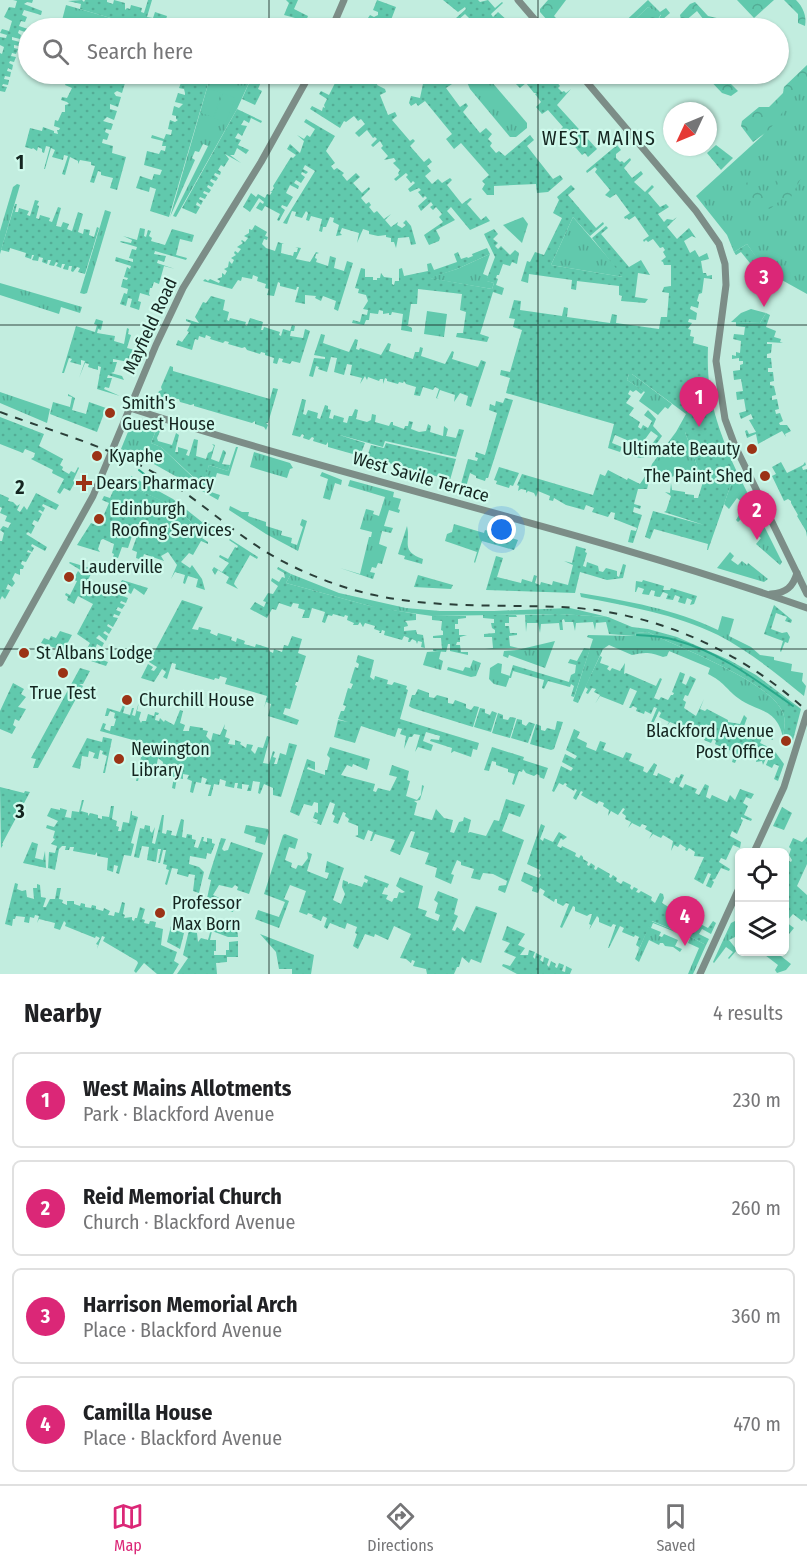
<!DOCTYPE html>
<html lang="en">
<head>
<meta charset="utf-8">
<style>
	:root { --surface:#fff; --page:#f2f2f2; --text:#202124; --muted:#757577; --line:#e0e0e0; --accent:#db2777 }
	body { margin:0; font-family:"Fira Sans Condensed",sans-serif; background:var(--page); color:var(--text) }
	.controls { position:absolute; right:18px; bottom:18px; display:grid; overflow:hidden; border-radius:9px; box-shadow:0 2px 4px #0004 }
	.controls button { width:54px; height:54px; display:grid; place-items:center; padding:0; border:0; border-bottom:2px solid var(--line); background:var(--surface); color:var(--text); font:30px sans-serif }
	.compass { position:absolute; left:663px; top:102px; width:54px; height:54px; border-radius:50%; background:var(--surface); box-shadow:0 2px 4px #0004; rotate:226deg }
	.you { position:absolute; left:502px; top:530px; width:21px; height:21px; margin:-15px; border:4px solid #fff; border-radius:50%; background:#1a73e8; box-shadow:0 0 0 9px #1a73e833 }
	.badge { display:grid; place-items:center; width:39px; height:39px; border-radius:50%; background:var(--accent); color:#fff; font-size:20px; font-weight:700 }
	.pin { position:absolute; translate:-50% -50px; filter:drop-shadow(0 2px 3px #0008) }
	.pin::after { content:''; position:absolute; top:32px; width:21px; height:18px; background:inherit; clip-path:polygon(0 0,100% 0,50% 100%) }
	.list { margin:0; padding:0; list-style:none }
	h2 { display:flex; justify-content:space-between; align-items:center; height:78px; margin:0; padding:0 24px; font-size:26px }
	h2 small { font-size:20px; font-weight:400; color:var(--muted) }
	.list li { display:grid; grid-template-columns:39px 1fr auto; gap:18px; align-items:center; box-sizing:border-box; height:96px; margin:0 12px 12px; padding:0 12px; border:2px solid var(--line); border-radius:9px }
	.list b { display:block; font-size:22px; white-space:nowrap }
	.list p { margin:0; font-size:20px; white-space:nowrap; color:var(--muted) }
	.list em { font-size:20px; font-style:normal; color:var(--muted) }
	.icon { flex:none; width:33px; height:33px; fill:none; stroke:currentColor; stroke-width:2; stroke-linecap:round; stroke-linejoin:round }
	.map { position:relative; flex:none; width:807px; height:974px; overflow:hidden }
	.search { position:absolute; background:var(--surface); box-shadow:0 2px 4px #0004; left:18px; right:18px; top:18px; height:66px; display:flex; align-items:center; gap:15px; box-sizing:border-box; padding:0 21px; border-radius:33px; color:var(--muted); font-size:22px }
	.sheet { height:510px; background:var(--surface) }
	nav { display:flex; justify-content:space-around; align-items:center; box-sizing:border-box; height:84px; border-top:2px solid var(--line); background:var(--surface); font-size:16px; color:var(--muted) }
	nav a { display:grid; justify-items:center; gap:3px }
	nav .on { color:var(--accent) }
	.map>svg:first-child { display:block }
	.grass { fill:url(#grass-tufts) }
	.forest { fill:url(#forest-crowns) }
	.garden { fill:url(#garden-dots) }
	.pitch { fill:#61c9ad }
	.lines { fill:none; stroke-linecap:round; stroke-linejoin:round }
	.stream { stroke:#29a98b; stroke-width:2 }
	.minor { stroke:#7c8d87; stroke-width:7 }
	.rail { stroke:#2b3f39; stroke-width:2; stroke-dasharray:8 8; stroke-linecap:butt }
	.grid { fill:none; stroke:#142520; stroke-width:1.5; stroke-opacity:0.55 }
	.poi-dot { fill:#9b3316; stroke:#cffaec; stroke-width:2 }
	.labels { text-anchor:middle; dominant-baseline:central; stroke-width:4.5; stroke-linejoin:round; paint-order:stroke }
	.street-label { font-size:18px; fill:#142520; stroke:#cffaec }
	.poi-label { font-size:18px; fill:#142520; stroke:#cffaec; text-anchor:start }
	.neighbourhood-label { font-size:20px; letter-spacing:1.5px; fill:#142520; stroke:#cffaec }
	.grid-label { font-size:20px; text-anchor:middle; font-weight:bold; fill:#142520; stroke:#cffaec; stroke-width:4.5; stroke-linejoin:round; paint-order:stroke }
</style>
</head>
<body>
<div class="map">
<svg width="807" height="974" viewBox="0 0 807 974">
	<defs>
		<pattern id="grass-tufts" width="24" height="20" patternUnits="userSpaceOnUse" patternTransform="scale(1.5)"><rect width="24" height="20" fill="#61c9ad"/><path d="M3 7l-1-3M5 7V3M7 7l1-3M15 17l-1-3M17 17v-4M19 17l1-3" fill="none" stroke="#53ac95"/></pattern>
		<pattern id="forest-crowns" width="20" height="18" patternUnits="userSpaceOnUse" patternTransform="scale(1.5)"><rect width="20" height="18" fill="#61c9ad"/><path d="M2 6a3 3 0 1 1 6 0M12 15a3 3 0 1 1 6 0" fill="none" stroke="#53ac95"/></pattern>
		<pattern id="garden-dots" width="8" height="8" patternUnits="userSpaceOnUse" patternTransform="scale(1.5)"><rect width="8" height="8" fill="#61c9ad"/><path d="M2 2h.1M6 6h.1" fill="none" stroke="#53ac95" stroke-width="1.8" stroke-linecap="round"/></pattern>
	</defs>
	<rect width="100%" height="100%" fill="#c2eddf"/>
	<g class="grass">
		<polygon points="648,0 660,12 666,8 670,13 653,28 661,15 648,7 626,28 618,28"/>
		<polygon points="66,5 114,19 112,28 60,28"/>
		<polygon points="211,74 253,74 237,109 176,217 173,216 208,146 203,144 199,152 195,151 192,158 195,160 170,217"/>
		<polygon points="468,74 485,74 527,123 527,128 516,137 510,137 470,89 466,80"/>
		<polygon points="807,79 807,294 780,279 776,284 759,273 764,269 747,244 734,252 727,235 696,196 762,136"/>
		<polygon points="17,184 20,185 0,254 0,231 13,187"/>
		<polygon points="105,210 111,212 87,293 84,294 80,293"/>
		<polygon points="523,217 528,224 522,243 503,225"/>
		<polygon points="573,217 623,275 623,277 551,265"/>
		<polygon points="490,254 483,274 488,276 487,281 494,283 492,289 428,278 457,269"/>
		<polygon points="0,283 82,307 80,313 61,307 59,314 0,295"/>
		<polygon points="751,309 766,313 760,323 731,322 741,313"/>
		<polygon points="427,311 447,314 444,337 424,334"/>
		<polygon points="629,374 632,374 672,404 668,409 665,407 658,415 639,401 645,392 627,380"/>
		<polygon points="0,392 50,409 47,423 0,403"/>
		<polygon points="142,419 158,425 151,443 161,447 202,486 209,465 228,471 236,447 238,447 229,476 217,473 211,492 220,495 218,500 145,459 121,449 132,422"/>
		<polygon points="676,432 685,432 703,482 678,475 658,481 651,467 652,464"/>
		<polygon points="254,452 290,463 293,468 290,469 287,478 250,467"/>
		<polygon points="736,470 782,562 780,565 756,544 761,538 755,533 756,531 741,519 738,522 736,520 745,505 737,498 729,509 724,504"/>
		<polygon points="322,472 342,480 341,485 335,483 330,500 323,498 328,479 320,476"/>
		<path d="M 131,476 L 173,499 L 202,522 L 204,520 L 207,522 L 196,540 C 201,513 147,494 127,486 Z"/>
		<polygon points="350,480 394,492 393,497 401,499 398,509 400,510 399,513 389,510 384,526 393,528 391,533 382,531 379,544 387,547 382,564 378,563 376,568 372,567 370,572 375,573 373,579 340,568 360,574 369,537 371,537 372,532 360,529 366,509 374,511 373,514 379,516 385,497 348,486"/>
		<polygon points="230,506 242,512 249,512 248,516 266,522 266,526 282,531 281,535 292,538 291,543 297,545 303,527 300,525 302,519 307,521 298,551 266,534 229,510"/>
		<polygon points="730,552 734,556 731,560 738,565 742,561 747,565 748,563 768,579 764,582 717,568"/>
		<polygon points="291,574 339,593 406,608 440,611 494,611 570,608 608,617 559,614 432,616 377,608 286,583"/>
		<path d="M 580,593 C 627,601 675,609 718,630 L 722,616 L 734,619 L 729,636 L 751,647 L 760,655 L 774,657 L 774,660 L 792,664 L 791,671 L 803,673 L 802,681 L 806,686 L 804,696 C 777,674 749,651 718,635 C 675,614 627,606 581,597 Z"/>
		<path d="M 648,632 C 679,648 771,681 783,713 C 786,721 784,729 783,737 C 776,707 758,713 738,698 C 725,688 724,682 708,674 L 710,668 L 669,651 L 667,656 L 663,657 C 650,652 645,652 632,655 L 609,645 L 603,649 L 578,703 L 573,701 L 593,639 L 587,637 L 588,635 L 635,636 L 636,633 Z"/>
		<polygon points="555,641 545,668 509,655 508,658 503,656 504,651 517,650"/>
		<polygon points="441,651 439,659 443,661 441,670 423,665 427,652"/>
		<polygon points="473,660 481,663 476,676 471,677 447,670 448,667 463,671 465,667 470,668"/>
		<polygon points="498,663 502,664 501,673 510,676 506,687 494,684 489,679 490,668"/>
		<polygon points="651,921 691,937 706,945 693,974 688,974 699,948 688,943 690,938 653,923 651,928 661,932 659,936 662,937 664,934 678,940 675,946 682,949 680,952 673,947 665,946 663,943 660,943 659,945 649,940 639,962 635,959"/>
		<polygon points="735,921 739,922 739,935 729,940 737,950 729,959 728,958 733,952 726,947 714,963 713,962 731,923"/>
		<polygon points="761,952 776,952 791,964 786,970 777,973 775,970 778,965"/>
	</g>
	<g class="forest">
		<polygon points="548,0 566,0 554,16 566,28 554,28 540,12 540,9"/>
		<polygon points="737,0 774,0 754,18"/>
		<path d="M 784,0 L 796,0 C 803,7 807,16 805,26 L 798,23 L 798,14 Z"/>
		<polygon points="695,2 708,16 730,21 736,28 710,28 697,11 684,22 681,20 680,15 690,4"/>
		<polygon points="648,7 661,14 653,28 626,28"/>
		<polygon points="807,65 807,80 769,130 753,142 741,126 742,121 759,107 769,107 783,93 784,87"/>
		<polygon points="704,74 721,74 738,91 731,96 722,93"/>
		<path d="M 807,164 L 807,175 L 800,180 L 791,197 L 783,198 L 770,209 C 761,206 748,196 745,186 L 747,182 L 752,182 L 763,194 L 771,195 L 776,180 Z"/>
	</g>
	<g class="garden">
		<polygon points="13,0 33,0 32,3 27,2 24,4 42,11 41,15 24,10 22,15 27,17 25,22 21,21 19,26 28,29 28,33 19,30 18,33 21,35 20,39 12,37 12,40 20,42 19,46 14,45 14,48 18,49 16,54 12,53 11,56 16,57 14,62 10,61 9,63 13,65 12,70 8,68 7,71 11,72 10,77 5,76 4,79 9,80 8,85 3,84 2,86 7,87 5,92 0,91 0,53 2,54 4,47 0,45 0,37 6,38 7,35 0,33 2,29 9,31 12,21 4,17 9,7 15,8 17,1"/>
		<polygon points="82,0 84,2 85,0 107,0 107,2 113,4 114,0 125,3 125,10 127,8 130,9 131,5 142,8 141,12 144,13 148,0 152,0 147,17 153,18 155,12 167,16 164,27 151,24 152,19 148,18 147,21 150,23 142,21 140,27 134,25 135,28 112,28 114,19 80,9 81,4 68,1"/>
		<polygon points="286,0 298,0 294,9 308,16 306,21 284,15 289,3"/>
		<polygon points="377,0 396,7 391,20 395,22 396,20 414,28 417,21 420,23 417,28 369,28 371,23 366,21 370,15 374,17 378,15 378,12 373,10"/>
		<polygon points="443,0 478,0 480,2 488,0 495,8 502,2 503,3 491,14 493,17 498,12 508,21 502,26 503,28 475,28 471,24 473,22 465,14 458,20 456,18 466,9 465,7 458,12"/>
		<polygon points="68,74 128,74 126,80 121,77 120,82 125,83 122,93 117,91 114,93 116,96 121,97 118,107 110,104 110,109 117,111 114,120 107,117 103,121 113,124 111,130 106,129 105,132 109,134 107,140 103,139 102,143 113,146 112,153 126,157 117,190 110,188 113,178 101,175 101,172 98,171 94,183 90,182 95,166 91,165 91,162 80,160 78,164 78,161 70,157 65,175 62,174 68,156 64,155 63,160 52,157 55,150 51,148 45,169 44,169 50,147 46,146 44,153 42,152 42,149 38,147 37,151 33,148 32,149 25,147 30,128 42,131 43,127 54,131 54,133 58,134 57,130 59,130 60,128 54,126 55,120 58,121 62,112 65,112 65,105 69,104 67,102 61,100 62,97 67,98 72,88 65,85 67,80 74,82 75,78 68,75"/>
		<polygon points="184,74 211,74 169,217 150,211 156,189 150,187 149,192 136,188 140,176 152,180 154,174 160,175 162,170 144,165 147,151 159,154 161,150 165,151 166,146 162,146 163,141 151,138 152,135 164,139 166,134 171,135 172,130 168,129 170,120 175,122 178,120 176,119 176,116 172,115 174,106 179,108 183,104 175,102 178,93 185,95 185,93 184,89 179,88 182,80 186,82 188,76 183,76"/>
		<polygon points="253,74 269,74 265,83 261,82 258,89 262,91 255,105 242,99"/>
		<polygon points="331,74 381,74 377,85 385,89 386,92 380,95 388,115 395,112 397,116 392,120 410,141 413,139 415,141 410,146 424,162 429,158 432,162 427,166 431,171 425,176 432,184 438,179 442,183 450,178 452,180 447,185 462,204 470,198 472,199 467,204 481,220 486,216 490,221 470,230 451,207 447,211 455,220 436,230 440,238 439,241 429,245 424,235 443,222 439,217 442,214 436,207 433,210 430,207 433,205 431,202 421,211 418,206 427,198 425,196 423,198 418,192 421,190 419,188 410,192 408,189 415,183 413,181 411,183 406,177 408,175 406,173 396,181 394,179 399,175 398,173 400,170 393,163 396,161 394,158 384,160 388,156 381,148 383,146 380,141 373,147 371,145 377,139 375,137 373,138 367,130 359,137 355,133 365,124 361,119 358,121 354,116 346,122 344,121 340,128 310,109 312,106 322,111 323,107 325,108 324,105 327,99 319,94 321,91 329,95 338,77"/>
		<polygon points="425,74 457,74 449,80 452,84 446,88 460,107 466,103 468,106 463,112 480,133 486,128 492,134 488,139 492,143 490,146 496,153 499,151 505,156 530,135 534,140 527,146 553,179 560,175 563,179 548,192 537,193 536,184 494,186 494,195 487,195 482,189 485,184 482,181 489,175 461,143 454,149 446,139 452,134 425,101 418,106 416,103 411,106 409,103 411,96 420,98"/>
		<polygon points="518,74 538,74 540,76 543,74 550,74 560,86 558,88 562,92 564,91 566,93 571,89 557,105 597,149 588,157 585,153 582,155 571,142 573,140 567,132 558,139 560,135 558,132 563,127 548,110 542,114 536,107 541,102 535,94 537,93 534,93 526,83 520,88 515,83 521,78"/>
		<polygon points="237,109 262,121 261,123 251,118 249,123 244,120 241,125 247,126 242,136 238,133 235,138 241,140 238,145 249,150 246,154 237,148 234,155 230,155 241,163 225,154 229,159 224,167 221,165 218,170 221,172 220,175 215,173 214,175 218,178 216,181 211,179 210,181 214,184 212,187 208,185 207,187 211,190 209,193 204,191 203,193 207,195 205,199 200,197 199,199 203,201 201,205 197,202 196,205 200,207 196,214 182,208"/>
		<polygon points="306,119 335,136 326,151 335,163 331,166 334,170 337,168 344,173 342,175 347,181 356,173 360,177 353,183 362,193 369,187 370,189 361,198 366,204 369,202 371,205 378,198 369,207 374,213 377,211 384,219 391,214 385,220 391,227 398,222 397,225 402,228 406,225 403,223 406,220 411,226 416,244 411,245 409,237 398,238 396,248 394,242 391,242 391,238 386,237 386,235 378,236 369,234 369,231 363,229 357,243 359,233 342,228 340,233 342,235 336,236 339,225 333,222 334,218 330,217 326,227 323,227 322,232 319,231 322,219 311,216 309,221 306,220 308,213 306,211 302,218 295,216 296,212 292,211 287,224 283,223 315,171 305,165 303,169 308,172 306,174 302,172 301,174 305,177 301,183 296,180 294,183 299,186 298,189 290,185 286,193 293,197 287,207 282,205 281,207 285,210 279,221 277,220 280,214 265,206 262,211 256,208 260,202 263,204 264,202 259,198 250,212 243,207 251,193 256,197 258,194 265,198 267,194 270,195 272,192 270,191 272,191 274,188 273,186 291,157 293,158 296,155 287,149 290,144 300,153 304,141 297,135 304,139 307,135 310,137 315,129 304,122"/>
		<path d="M 617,145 L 621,150 L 616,154 L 616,158 L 620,162 L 622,161 L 624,163 L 630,158 L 631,160 L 624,168 L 632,178 L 641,171 L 643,174 L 634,182 L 645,192 L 652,185 L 654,187 L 648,193 L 660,207 L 666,204 L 669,207 L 658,214 L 664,222 L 667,219 L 673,220 L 677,217 L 667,227 L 677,239 L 689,228 L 696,238 L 692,236 L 684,241 L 690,253 L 695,250 L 699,257 L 707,253 L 709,259 L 701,261 L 703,273 L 706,273 L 707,276 L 712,275 L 712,279 L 704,278 L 702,293 L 699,294 L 697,301 L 699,302 L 698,308 L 691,306 L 690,309 L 697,313 L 696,320 L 689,319 L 688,322 L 692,323 L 688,329 L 691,330 L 690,336 L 694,337 L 693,343 L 708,347 C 706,396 717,426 736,470 L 708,550 L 707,550 L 708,544 L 654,529 L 650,539 L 645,537 L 653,511 L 704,525 L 664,512 L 666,511 L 671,496 L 665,492 L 670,493 L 671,483 L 672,490 L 685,492 L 685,494 L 694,495 L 694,498 L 698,498 L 703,482 L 685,432 L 676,432 L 686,414 L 632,374 L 629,374 L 627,380 L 644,391 L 641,394 L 636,390 L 633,392 L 630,390 L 628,394 L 631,396 L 626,403 L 634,408 L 629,415 L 640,422 L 638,427 L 641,429 L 643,425 L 648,428 L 652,421 L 644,415 L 648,410 L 656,419 L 653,426 L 662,436 L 655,446 L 652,444 L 658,436 L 651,431 L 638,449 L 645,454 L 651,446 L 654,448 C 643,463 639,457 623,453 L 625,448 L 633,451 L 636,444 L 615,435 L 612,443 L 622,447 L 620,452 L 608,448 L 614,424 L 506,393 L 510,378 L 500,375 L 501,370 L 510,372 L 522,330 L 513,327 L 515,319 L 509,318 L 514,300 L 521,301 L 520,310 L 562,316 L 564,307 L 568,308 L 567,317 L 610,323 L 612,314 L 617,315 L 616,323 L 659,329 L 661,317 L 667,317 L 669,293 L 662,292 L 664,287 L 671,286 L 671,265 L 664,265 L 663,262 L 661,261 L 666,257 L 663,252 L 665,250 L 663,247 L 660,248 L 653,239 L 648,242 L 646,240 L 644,242 L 643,240 L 649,236 L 635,216 L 629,220 L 627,218 L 625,219 L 624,217 L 630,213 L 616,194 L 610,198 L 605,195 L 610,190 L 595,172 L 597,169 L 595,167 L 587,173 L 586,171 Z"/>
		<polygon points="716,145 733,158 721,170 707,153"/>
		<polygon points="571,185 575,189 568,195 596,228 603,222 604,224 590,236 573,217 551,265 623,277 592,238 606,226 608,228 601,234 629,267 641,260 650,275 638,273 635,297 648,299 645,303 621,301 622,296 619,295 619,286 577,281 576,290 571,289 572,280 529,274 528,283 521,281 527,261 530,262 535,252 544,255 562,218 553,213 559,200 557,197"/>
		<polygon points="35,200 39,201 37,205 39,206 36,218 39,219 40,215 50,218 49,221 52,222 58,207 61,208 56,226 61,227 63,222 69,224 67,229 72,231 78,212 83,214 78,232 83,234 84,229 90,230 89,235 94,237 97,227 99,228 85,274 78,272 80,268 77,267 73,272 71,271 72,266 69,266 68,270 63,269 65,264 62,264 61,268 56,266 58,263 56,262 54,266 49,265 51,260 48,260 47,264 42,262 43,258 39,257 38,261 32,260 34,255 32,255 31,259 25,257 26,253 10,248 9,252 1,250 15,204 17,204 15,212 18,212 19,208 29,211 27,215 30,216"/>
		<polygon points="255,225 267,232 265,236 268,237 267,240 264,239 262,244 266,248 275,251 278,242 284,244 282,244 281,253 293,256 294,252 297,252 298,248 295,247 301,248 296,259 310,262 316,252 319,253 316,254 315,258 317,259 316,262 328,266 330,256 336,258 334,268 344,271 347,261 353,263 338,311 334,309 336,301 323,296 321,301 315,298 316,296 305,295 305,304 295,302 299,287 297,287 296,290 280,286 280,283 278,282 274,296 267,295 269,289 265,288 266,284 257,281 258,277 253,275 252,279 242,277 241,281 238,280 232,289 203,281 205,279 208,281 210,279 219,283 220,281 217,279 222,277 222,273 225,275 227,271 224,269 228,267 229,261 232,264 234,260 231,258 236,255 234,253 235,251 238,253 241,249 237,247 243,243 241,241 242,240 245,242 248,238 244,236 249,233 249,229 252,230"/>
		<polygon points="140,228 145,229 144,236 146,237 148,230 151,231 149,236 152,238 151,241 165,245 172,229 194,235 192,242 180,239 176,255 187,258 186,260 155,251 154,254 166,256 164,262 158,260 157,263 175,269 164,266 159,284 154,282 152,288 150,288 149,294 150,296 140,293 138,301 141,302 139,310 130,307 132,299 128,298 126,306 120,304 124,293 127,294 128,289 121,287 123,279 127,280 128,278 124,277 127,267 130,269 131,266 115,261 116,257 133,262 133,259 129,258 132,249 136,250 137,247 120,242 121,241 131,243 132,240 123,236 137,240"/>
		<polygon points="494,229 498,234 493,239 498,243 495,246 498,249 501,246 510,255 515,250 519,253 517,264 512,262 510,266 503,264 499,275 497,275 496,278 498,279 496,285 504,288 502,295 493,292 480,334 489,337 487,342 456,337 457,333 463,333 466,312 460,310 462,294 418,289 417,304 411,304 408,325 406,325 412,328 412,332 401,330 403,314 392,312 391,315 389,315 389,313 383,314 383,311 379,310 378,314 370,313 369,320 366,320 364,325 352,323 353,320 360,322 362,314 367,315 368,310 363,309 368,301 366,295 358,293 359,289 355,288 361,268 365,269 365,277 373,277 373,280 377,280 377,278 380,278 381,273 384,277 392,278 392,284 394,285 395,281 399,281 399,269 402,268 404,276 428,271 427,264 431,263 434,270 457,262 454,254 458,252 461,259 467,257 468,258 473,256 472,254 487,248 490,254 457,269 430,278 492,289 494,283 486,281 495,257 484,234"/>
		<polygon points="747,244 765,269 758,273 741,252 736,255 734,252"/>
		<polygon points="211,296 225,300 223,310 229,312 227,320 229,321 230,318 246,322 245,325 247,326 250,318 263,322 261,330 263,330 264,327 280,332 279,335 281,336 283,329 290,331 292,325 295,326 294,331 291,331 290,336 303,338 305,329 310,331 300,363 292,361 290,364 282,362 283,359 279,358 277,364 273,363 274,358 265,355 265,353 261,352 260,354 247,350 245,347 242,348 228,344 229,342 225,341 223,343 210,339 211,337 206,335 205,338 199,336 198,340 195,339 192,350 176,345 178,340 182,342 189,332 187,331 191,323 186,321 186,319 199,323 195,317 203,302 206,303"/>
		<polygon points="766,313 770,315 766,327 776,331 774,337 781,339 780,342 783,343 767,342 767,344 772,344 771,353 767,354 767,358 771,358 772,368 768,368 768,372 773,372 774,381 770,382 770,385 774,386 776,395 772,396 772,400 777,399 779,409 775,410 776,414 780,413 783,421 779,423 780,425 787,425 791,431 785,434 786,437 782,431 758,444 756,434 747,438 745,431 747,430 749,434 756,432 749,420 753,419 751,414 741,419 739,413 746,411 744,399 737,400 736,392 743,391 741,379 734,380 733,371 740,370 740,365 743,364 743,361 739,361 739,358 732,359 732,355 736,356 736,352 740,353 741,341 733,339 734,334 744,335 745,327 736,326 736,322 760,323"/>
		<polygon points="96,319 103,321 101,330 98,329 97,333 115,336 114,341 124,344 127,328 129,329 128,334 131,335 127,348 135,350 137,346 134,344 140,345 145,335 151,337 139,364 113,359 113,362 117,362 114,372 111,373 122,376 124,380 108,375 107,378 112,378 109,388 105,387 104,389 120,396 97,389 101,367 98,366 98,370 88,367 89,364 85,363 79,378 85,361 81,360 81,365 70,362 72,359 69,358 64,373 62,373 76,326 95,332 97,325 94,324"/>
		<polygon points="321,334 325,335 323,343 349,352 355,339 358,340 356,349 359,350 360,348 381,355 388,343 391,344 389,351 413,359 415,352 419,352 420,347 423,348 421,356 445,364 452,351 454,352 452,359 478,367 481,360 486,362 471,407 466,405 468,396 460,393 454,402 455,395 440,390 437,398 439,399 436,398 439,389 435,387 433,390 423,387 420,396 414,395 416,387 406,384 404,381 403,383 399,382 398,384 387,381 387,379 385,378 383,384 383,379 380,379 379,381 368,377 367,380 365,376 360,384 362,378 350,375 352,365 347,364 344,375 334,372 337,358 331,357 327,372 318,369 319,367 316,366 313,377 309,376 314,358 325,359 325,357 314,355"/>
		<polygon points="170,366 173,367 173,371 270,399 273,388 278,389 268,423 266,423 268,425 266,430 264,427 255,424 255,421 252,423 194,406 194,404 191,405 180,402 179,399 177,399 176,401 159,396 156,398 159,391 162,390 161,387"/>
		<polygon points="68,394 75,398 72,410 86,414 89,402 106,408 97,432 50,414 53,402 70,407 72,397 68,396"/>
		<polygon points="505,398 513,400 488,478 486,478 485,481 476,478 476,476 470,473 464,494 459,491 468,459 477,461 478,458 475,457 476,452 485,455 497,413 489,410 490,404 495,406 496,401 503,403"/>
		<polygon points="302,399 306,400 303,414 306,415 308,410 318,413 317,418 320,419 325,405 328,406 328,404 328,409 331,410 329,418 333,419 334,415 344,418 343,422 347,423 349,416 352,416 355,409 358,410 356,419 367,422 371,420 372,414 376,415 375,422 389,426 391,422 393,422 393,425 404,429 405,426 408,426 409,421 413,422 411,429 419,432 426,431 428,424 431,426 430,432 443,436 444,426 448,429 446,436 456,438 459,429 464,430 456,457 385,441 383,447 336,434 365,443 360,456 328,447 328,442 326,445 313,441 314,438 312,437 309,440 303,438 304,435 302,434 300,437 292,435"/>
		<polygon points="0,417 44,434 39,446 63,459 60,465 63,467 62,470 69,474 71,471 75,473 78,467 79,468 73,481 75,482 70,491 64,488 60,494 57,492 64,479 52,473 53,470 31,459 34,457 35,453 25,449 23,453 0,444"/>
		<polygon points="157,428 161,429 157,438 158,441 172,445 176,433 179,435 175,452 178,452 178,447 188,450 186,455 189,456 194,439 198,440 196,456 206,459 208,453 212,451 214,446 212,444 215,445 211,459 219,462 223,450 225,451 226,453 222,464 230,465 228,471 209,465 203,486 161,447 151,443"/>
		<polygon points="386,443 456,459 450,480 367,457 371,445 384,448"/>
		<polygon points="781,462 787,473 803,465 805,462 806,465 802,467 803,470 807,469 807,537 806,531 797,516 798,515 791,503 791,501 788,499 784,501 772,476 776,474 772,467"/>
		<polygon points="499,467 519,473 513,486 510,485 509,488 496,484 497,481 494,480"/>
		<polygon points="608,470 627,480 628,478 640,484 646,475 649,481 647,489 638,489 634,504 641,506 640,509 634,507 633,512 642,515 633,543 628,542 631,530 636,531 637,528 614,519 615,513 611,512 608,517 592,512 594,508 586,505 584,510 566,505 554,498 553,501 549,500 550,496 538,491 536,497 534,493 528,491 526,493 526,490 521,489 518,491 519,486 517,485 522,474 593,495 600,474 605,476"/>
		<path d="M 117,482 C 139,491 197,509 197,538 L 207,522 L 217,530 L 215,533 L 208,529 L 207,531 L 204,530 L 203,532 L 205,533 L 202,538 L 208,542 L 208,544 L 201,541 L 193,555 L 189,553 L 181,562 L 190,568 L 192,565 L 202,579 L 205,590 L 196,587 L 198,579 L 188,576 L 185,584 L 183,583 L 185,575 L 175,572 L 171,579 L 177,565 L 168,552 L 161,556 L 164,561 L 144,554 L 142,560 L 136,558 L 137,552 L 132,550 L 137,536 L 132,536 L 128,548 L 122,547 L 118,558 L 113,557 L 114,554 L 112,553 L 114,544 L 103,539 L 101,540 L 98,549 L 100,552 L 77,545 L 91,523 L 99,526 L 109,503 L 102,500 L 104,496 L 110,498 Z"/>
		<polygon points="36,493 59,505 56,510 43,504 42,506 45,508 43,512 40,510 38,511 42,514 38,522 34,520 32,524 35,526 31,534 28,532 26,534 47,547 45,551 32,544 31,546 34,548 32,552 28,550 27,552 31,553 26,562 22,561 21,564 24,566 23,569 20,569 20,575 15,573 12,579 15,583 12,587 8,584 6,589 10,590 5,599 2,596 0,600 0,541 2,541 4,533 0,530 3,526 8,528 11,523 5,521 7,516 0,513 2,508 0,507 0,494 9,498 8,501 13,502 17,506 20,504 17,510 20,512 24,506 27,510"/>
		<polygon points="454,524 484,533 485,530 518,540 514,550 482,541 475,563 474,562 477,552 445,541 447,534 452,532"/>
		<path d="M 407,526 C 411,542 400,551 423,559 L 422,564 L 404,559 L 405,556 L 398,554 Z"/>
		<polygon points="230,539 258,557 257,559 250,555 235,581 234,584 238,589 226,583 229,577 218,570 215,575 212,570 214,567 222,572 229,563 219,557 220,555 228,559 235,547 237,548 238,546 229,540"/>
		<polygon points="576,546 586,549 585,552 587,553 583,566 586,567 587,562 598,566 599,571 603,572 606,568 617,571 617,576 619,577 623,564 626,565 623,578 607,580 580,572 575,593 486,590 496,556 503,558 497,577 521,583 522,579 532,582 534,575 537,576 535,583 540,585 541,582 552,585 553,581 568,585 573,565 564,561 572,563"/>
		<polygon points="70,562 93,569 86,585 89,587 88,591 96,595 98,587 102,589 105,583 117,589 122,580 148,588 144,595 134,588 131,594 126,591 123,596 128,598 126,603 121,601 120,603 125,605 122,609 118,607 116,610 121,612 119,616 114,614 113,617 118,618 113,627 108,624 107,626 112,629 109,634 105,631 103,633 108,636 106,641 99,635 96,638 104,643 102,647 97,644 95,649 100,651 97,658 108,662 106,666 82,658 90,643 77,634 93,604 78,596 74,604 67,600 68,597 65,595 66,593 70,595 77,581 73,580 78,571 81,574 82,571 69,563"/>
		<polygon points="278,567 291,574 286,583 370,606 416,614 416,620 405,621 407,623 408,626 404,627 404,631 416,630 417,634 423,635 425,648 421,647 422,642 418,641 417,644 416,641 412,639 410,642 408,642 409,638 404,636 402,640 384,635 385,631 382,630 381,633 379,633 380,631 374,629 375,626 365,623 363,627 360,622 358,625 353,625 354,623 347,620 348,616 345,615 344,617 333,614 332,616 328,615 325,623 322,622 325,612 312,608 309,618 302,618 305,610 298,608 299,604 293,603 291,607 279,603 276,610 272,609 267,618 250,609 255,602 264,607 266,602 263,601 268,593 273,594 278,586 271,581 272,578 279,582 282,577 285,578 284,573 277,569"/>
		<polygon points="418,575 453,585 451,589 414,587"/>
		<polygon points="643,580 664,586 663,590 670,590 671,588 697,596 694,604 690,605 692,600 687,598 685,604 678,602 680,597 675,595 673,600 666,599 668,594 663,592 660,597 654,596 655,591 651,590 649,595 642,594 644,589 638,587 636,592 635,592 636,581 642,582"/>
		<polygon points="182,600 203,607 192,629 198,630 199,627 211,630 210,633 217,636 218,633 232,637 231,640 236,642 237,638 245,641 244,644 255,647 256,644 269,648 269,651 273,653 274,649 282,652 284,645 288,646 292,636 302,639 298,653 306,656 298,682 296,682 295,685 297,686 290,709 285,708 283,714 299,720 297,725 268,716 271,704 266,702 264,708 267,696 225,684 227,678 220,676 219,679 215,678 214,680 175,669 176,664 172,663 167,679 163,677 166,672 162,669 154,682 141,678 148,664 153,667 151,670 154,671 157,667 149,662"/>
		<polygon points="774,605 792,620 791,623 785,621 787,617 776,613 771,629 782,633 787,632 790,637 788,643 785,642 781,652 780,651 783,641 764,634"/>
		<path d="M 559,614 L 608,617 L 632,627 L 648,629 L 677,637 L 729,660 L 756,675 L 801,709 L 793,740 L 783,737 C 784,729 786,721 783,713 C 771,681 679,648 648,632 L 636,633 L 635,636 L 609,634 L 606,622 L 596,623 L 595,630 L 593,622 L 576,623 L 575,631 L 573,622 L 565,622 L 564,619 L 562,620 L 563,630 L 560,630 L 559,623 L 541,624 L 540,633 L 538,623 L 527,623 L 526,632 L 525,615 Z"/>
		<polygon points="483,615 516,615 517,617 509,617 509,623 505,623 505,626 509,626 510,633 517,633 517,635 509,636 510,646 518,648 485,649 493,648 492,637 484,637 484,634 495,633 495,630 492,628 491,623 494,623 494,619 483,618"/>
		<polygon points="432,616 466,616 466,618 458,619 458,624 455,624 455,629 459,629 459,635 467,635 460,637 460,642 457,642 456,645 460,645 461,652 468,652 468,655 450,651 450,644 448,644 446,652 433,651 433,649 442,649 441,638 433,638 433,636 443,635 443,631 441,630 442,621 432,620"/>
		<polygon points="60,631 72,635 66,646 69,649 67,652 41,643 44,638 49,640 51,636 56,638"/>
		<polygon points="584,648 590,649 574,697 571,696 574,686 571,684 570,687 548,681 544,689 542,688 544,680 513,671 511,678 509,678 513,665 569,682 571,675 575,673 576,665 568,663 570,659 577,661"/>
		<polygon points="358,655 374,660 370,677 374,680 375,676 388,680 387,684 392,685 394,682 407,686 406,689 408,690 400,719 479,743 477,750 473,749 471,757 454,751 451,753 452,748 430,741 431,739 439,740 440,736 426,732 423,741 433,745 431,751 418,747 415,752 420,735 414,734 412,737 409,737 404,749 406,736 400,734 402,729 398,728 395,737 361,726 355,743 334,737 338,720 348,722 338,719 341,711 344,711 346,706 343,705 348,688 351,689 353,684 350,683 355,667 358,668 359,664 356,662"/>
		<polygon points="600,656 602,657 600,663 609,666 607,669 610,671 612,668 620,671 625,663 624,674 626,673 656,686 660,678 662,679 654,698 659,700 661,697 668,700 671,695 673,695 674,693 672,692 680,672 685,674 682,683 686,685 690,676 696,679 688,696 685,695 683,700 686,702 684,708 696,716 704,699 700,709 705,711 707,709 728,720 728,722 740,724 744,715 747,718 744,726 764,735 765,733 768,734 771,729 773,740 763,736 760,743 773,749 784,764 778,781 774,779 779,766 774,764 772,768 766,765 769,758 767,756 763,765 762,761 756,762 757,757 754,756 752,760 746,757 746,755 742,756 747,744 744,743 735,763 732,762 737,745 734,744 731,751 727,749 725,752 723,751 724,746 722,745 721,747 715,744 716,741 713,739 711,743 704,740 706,736 703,735 701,737 692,732 694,728 690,726 688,731 685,730 680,740 685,727 682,727 670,722 667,726 669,722 659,717 661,713 659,711 651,728 649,727 657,708 654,707 651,714 645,711 644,714 636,711 637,708 633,706 631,708 629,708 637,691 630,688 623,705 600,696 595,704 600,695 594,692 596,689 592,688 588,694 586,693 588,689 585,687"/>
		<polygon points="80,668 90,671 83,684 79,684 83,686 38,768 33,768 36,759 31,758"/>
		<polygon points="13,683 24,689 21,694 26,697 18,707 26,709 19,721 15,719 13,725 16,727 12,734 0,729 0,711"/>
		<polygon points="418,689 429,693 429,697 434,698 437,695 448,698 448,703 453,704 455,700 466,704 466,708 471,710 474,706 479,707 473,727 412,708 409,706 412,695 415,695"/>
		<polygon points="140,698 137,711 141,712 139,719 141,723 142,721 146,721 148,714 154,716 155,712 159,713 158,715 156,715 155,720 159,721 160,718 164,722 165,720 174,725 180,710 183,711 180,723 185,725 183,731 189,731 190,726 203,728 203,730 208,731 206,736 211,741 213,733 220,735 225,724 224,729 227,730 225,737 230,739 228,744 235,745 235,740 241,742 240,744 246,748 247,744 253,745 251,750 255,754 258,747 263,748 267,736 270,737 263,763 269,764 273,751 275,752 273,757 276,758 274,764 277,764 280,753 286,755 289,743 297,745 281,797 273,795 273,788 264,784 260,794 258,793 260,782 253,781 251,791 247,791 249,785 242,784 242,789 237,788 238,783 235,783 234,788 225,786 226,781 220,779 219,785 214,784 211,796 208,796 211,785 205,784 207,779 202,777 201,783 196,782 193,793 190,792 192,781 187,779 189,775 183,774 183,779 177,778 175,789 172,788 174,777 169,776 171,767 168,767 167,770 164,770 164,775 161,774 163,762 158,758 155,773 150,772 152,767 147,763 146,766 142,765 138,781 136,781 144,743 100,731 103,723 106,724 104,729 110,731 111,726 114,726 116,719 114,718 115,713 110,711 108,716 105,716 107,708 120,712 123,705 125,706 123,713 130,715 132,708 134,708 132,715 135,716"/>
		<polygon points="480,708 485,709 485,713 490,715 492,711 497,713 491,732 474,727"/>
		<polygon points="498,713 503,715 503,719 508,720 510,717 516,718 510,738 492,733"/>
		<polygon points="517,719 522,720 522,724 526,726 529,722 535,724 528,743 511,738"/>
		<polygon points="557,721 563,722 554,749 551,750 530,744 536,724 541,726 541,730 545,731 547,728 555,730"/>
		<polygon points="574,729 580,732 577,738 587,743 586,747 596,751 600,741 606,743 603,750 623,758 626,752 632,754 629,761 644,767 643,771 647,773 654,763 657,765 653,775 657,776 658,773 671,779 669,782 673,784 676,777 679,778 681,774 684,775 679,786 683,788 685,784 697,789 695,793 699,795 705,784 709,786 706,797 710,799 712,795 727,802 730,795 735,800 740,789 754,794 751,799 746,797 743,803 748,806 744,815 752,819 751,821 741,817 741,819 743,820 737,834 732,831 730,836 741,842 740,848 733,845 726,860 721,858 719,862 730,869 729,871 721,868 715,879 712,880 714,882 711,888 706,886 711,874 708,873 703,884 694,879 704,857 694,856 695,852 689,848 687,851 685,850 686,848 680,844 678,847 674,845 671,851 673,841 663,835 661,838 653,834 649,839 652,833 645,829 647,826 642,824 640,827 632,823 628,828 631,822 625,819 626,816 622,813 625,809 623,808 618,815 611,811 608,816 609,810 603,806 604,803 599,801 597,804 581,795 583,792 581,791 576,800 573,798 577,790 575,789 574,791 566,786 567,784 565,783 563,785 559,783 554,792 552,791 561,766 571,771 573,768 562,762 565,754 575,759 577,756 566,750"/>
		<polygon points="103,737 112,739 105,773 103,773 107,756 102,754 103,751 100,750 98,759 93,758 95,753 89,751 88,757 82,756 80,769 72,767 87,738 102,742"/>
		<polygon points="330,747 370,759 367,770 353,764 352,767 347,765 341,775 375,784 373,791 376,792 378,788 390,791 397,777 389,775 392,765 409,771 407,780 410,781 406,796 417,800 421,795 422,785 424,786 420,800 414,801 417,803 414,815 432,820 436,809 444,818 453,820 450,832 454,833 459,822 463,821 464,817 471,820 468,833 470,832 486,836 494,820 499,821 506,799 525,805 520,817 509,813 502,831 524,840 505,893 498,890 499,886 506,885 507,881 493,874 483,873 480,880 471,878 474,869 461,865 461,862 457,860 451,874 454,875 451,884 435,877 437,868 425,864 429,853 410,847 415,832 411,831 400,855 390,851 395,840 375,834 372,841 370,841 373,832 368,830 364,840 355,836 358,835 358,826 348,822 349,819 345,816 346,813 343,812 338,824 333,822 335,816 332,814 335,804 330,802 321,825 311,821 317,823 318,820 313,818 315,812 318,813 318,803 314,802 312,806 304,804 299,816 290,812 307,759 315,762 315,770 308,767 307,769 325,775 325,770 327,770 330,758 327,755"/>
		<polygon points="492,747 524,757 523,760 548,768 544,779 539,777 540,776 537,774 534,776 526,773 523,769 522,772 519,771 514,785 512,784 515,774 508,772 508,769 496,765 496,762 492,761 489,771 484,770"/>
		<polygon points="0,787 24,793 25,791 30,792 2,844 3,845 1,848"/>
		<polygon points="82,800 84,800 81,811 88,813 88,816 90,813 98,815 98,818 102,819 102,816 109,817 111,806 114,806 112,819 117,821 116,826 119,827 118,831 121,831 123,822 129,823 131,811 132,811 132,815 138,817 131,843 134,844 131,856 124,855 119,874 116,873 118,866 114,865 113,872 107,870 108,858 97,856 97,852 95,855 73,851 74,847 70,847 69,850 65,850 66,846 62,846 59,849 55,870 48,868 49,852 55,853 57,846 51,844 55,839 53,838 55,831 46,828 47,825 54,827 58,821 47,816 51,808 60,810 60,808 67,810 65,817 71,818 72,811 79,812"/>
		<polygon points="782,807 792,813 784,830 773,826"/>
		<polygon points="162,815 164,815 162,833 166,834 167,830 172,831 171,835 176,836 181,819 184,820 182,837 186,838 187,834 192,835 192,839 196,840 194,847 198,848 202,837 204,837 203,841 207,842 207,838 212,839 212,843 215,844 211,854 207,853 206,859 190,856 189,864 199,867 204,872 199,893 193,891 195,875 189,874 188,877 177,874 178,869 172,868 167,885 165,884 169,870 166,869 167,865 163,864 166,850 163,850 160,863 158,863 161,849 158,849 156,862 147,860 149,847 142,846 139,858 134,857 140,828 144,829 145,825 150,826 150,831 152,833 155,827 152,843 155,844"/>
		<polygon points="541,824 545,826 540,839 543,841 544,838 553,842 559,832 567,837 563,840 561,838 557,846 561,848 562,846 576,853 575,856 579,858 581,855 583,857 583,859 588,862 587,865 589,866 591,863 595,866 594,869 596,870 598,867 610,874 609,877 611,878 613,875 617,878 616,881 621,884 623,881 631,885 630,888 632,890 634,887 638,889 636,892 639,893 641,891 652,897 651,900 655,903 660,893 663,894 664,898 662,903 682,915 687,907 691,909 687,917 708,928 713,921 716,923 711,934 702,929 699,934 709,939 706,945 691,937 652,921 638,951 639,947 636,945 639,937 635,935 634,937 622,932 624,928 620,926 609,948 608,948 616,925 613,924 611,927 599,922 599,918 597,916 589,930 591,925 589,924 592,914 590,914 587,916 575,911 575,907 573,906 562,928 560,927 569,904 566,903 563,906 557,903 557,899 555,899 554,902 543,895 545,891 540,888 538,893 532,891 533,887 521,881 524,872 539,878 541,875 539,873 540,870 527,864"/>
		<polygon points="246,825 268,829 269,832 265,845 255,842 256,837 244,833"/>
		<polygon points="285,834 298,839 295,849 289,847 285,860 292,863 291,867 296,869 298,865 302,866 308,858 307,852 312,854 307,871 327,879 329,873 325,872 327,861 344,868 333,900 341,904 345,894 342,887 343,880 348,882 348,884 350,883 362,887 364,882 367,883 368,880 364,878 365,875 389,884 387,888 385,887 382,894 388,895 386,899 392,902 394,898 397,898 399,892 402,893 405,892 396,886 400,877 423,886 418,908 427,911 425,916 438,921 440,915 435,913 438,903 434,900 438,891 458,899 454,914 458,916 452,930 455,931 457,927 464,932 476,906 497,913 481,963 471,959 469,963 462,957 459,967 457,967 454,974 427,974 426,969 413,966 415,961 412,960 411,963 406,959 400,958 411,934 394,926 388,940 375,934 374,937 365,934 358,949 353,946 357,934 355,933 357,927 347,923 345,929 330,923 327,929 324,927 327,918 323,916 321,921 312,917 313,915 308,913 307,915 299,912 306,891 290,885 284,899 289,901 279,928 255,919 258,910 279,917 285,902 264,894 283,835"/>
		<polygon points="807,837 807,864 797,886 807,895 807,922 804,919 802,921 793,914 786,922 794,928 785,939 785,859 791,862 792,860 789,855 791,849 789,847 793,838 802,842"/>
		<polygon points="221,838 226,839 222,849 224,851 228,850 231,842 263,853 249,894 237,890 238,887 235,885 232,888 219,885 213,895 235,905 233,912 206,903 211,880 208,879"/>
		<polygon points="32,842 38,844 35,858 43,860 45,851 46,868 23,863"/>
		<polygon points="15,883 18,884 17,889 22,891 26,890 27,897 34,899 33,888 37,888 37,884 40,885 41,897 46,898 43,907 46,907 50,899 55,899 57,888 61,888 59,899 63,900 62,903 67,905 67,901 74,901 74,904 80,906 81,903 85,904 85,907 91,908 92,905 96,906 96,909 103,911 104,908 110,911 108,915 114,916 115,912 119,913 122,902 125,903 123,914 125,915 124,918 132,917 132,920 134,921 135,918 137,918 140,907 145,909 142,919 145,920 144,923 149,924 150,921 156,922 155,927 163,929 161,945 177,952 174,961 179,964 173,974 157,974 144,963 136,973 134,971 138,963 137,961 103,941 105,937 102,936 97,949 98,945 96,944 100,938 96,936 95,938 65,926 66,923 64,921 60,930 54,928 55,923 39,919 37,923 39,916 35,915 34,918 30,917 29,923 24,922 25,917 16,916 15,919 13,919 12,926 5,924"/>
		<polygon points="214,918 237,926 238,937 228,937 212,931 210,940 216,940 216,951 214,951 214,955 226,955 226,950 229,950 229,942 238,941 238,957 227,957 227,962 216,963 217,974 177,974 188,958 183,955 190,926 193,927 192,932 197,933 198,942 201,938 208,940"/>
		<polygon points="171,926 179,928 178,931 184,933 180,949 167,942"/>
		<polygon points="507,926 525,934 518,945 525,948 520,955 528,955 529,950 535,952 533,957 535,959 536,953 542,956 540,960 543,962 544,957 549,959 547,965 549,967 551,961 556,964 555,967 557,968 559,963 564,965 562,971 565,972 566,966 572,969 570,974 517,974 502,966 503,964 510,966 516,957 504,952 510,943 502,940"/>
		<polygon points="260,934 314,955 311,974 292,974 292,969 279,969 276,952"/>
	</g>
	<g class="pitch">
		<polygon points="69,12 104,23 102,28 64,28"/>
		<polygon points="209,89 221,93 213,117 201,113"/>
		<polygon points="223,93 235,98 226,122 214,118"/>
	</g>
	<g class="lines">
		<g class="stream">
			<polyline points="139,470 144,474"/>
			<polyline points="174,520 185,538"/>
			<path d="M 637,635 C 649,636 663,636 675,640 C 720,652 756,680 793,706"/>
		</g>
		<g class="minor">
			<polyline points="518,0 542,28"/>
			<polyline points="332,28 344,0"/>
			<polyline points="580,74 696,211 719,244 725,264 726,285 716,361 725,419 735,446 807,594"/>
			<path d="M 130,408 C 354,481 585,530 807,608"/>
			<path d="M 771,594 C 786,593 793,587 797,573"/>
			<polyline points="0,663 93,496 156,345 183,288 261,162 310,74"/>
			<polyline points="754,852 784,787 807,713"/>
			<polyline points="700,974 740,886"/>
		</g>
		<path class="rail" d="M 0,412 C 54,432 110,447 160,476 C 196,498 227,527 263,550 C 287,565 314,577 341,586 C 413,610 487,604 561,607 C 653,611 739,649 807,711"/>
	</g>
	<path class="grid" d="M 269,0 L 269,28M 538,0 L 538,28M 269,74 L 269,974M 538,74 L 538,974M 0,325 L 807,325M 0,649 L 807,649"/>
	<g class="poi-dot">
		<circle cx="110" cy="413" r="6"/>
		<circle cx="752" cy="449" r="6"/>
		<circle cx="97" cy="456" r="6"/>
		<circle cx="765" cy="476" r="6"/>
		<path d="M81 474h6v6h6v6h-6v6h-6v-6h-6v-6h6z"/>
		<circle cx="99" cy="519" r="6"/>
		<circle cx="69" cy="577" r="6"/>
		<circle cx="24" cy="653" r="6"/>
		<circle cx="63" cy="673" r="6"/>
		<circle cx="127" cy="700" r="6"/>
		<circle cx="786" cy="741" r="6"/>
		<circle cx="119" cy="759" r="6"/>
		<circle cx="160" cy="913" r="6"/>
	</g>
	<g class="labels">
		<g class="street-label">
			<text transform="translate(150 326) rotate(-65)">Mayfield Road</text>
			<text transform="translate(421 477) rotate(16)">West Savile Terrace</text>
		</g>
		<g class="poi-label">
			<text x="122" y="403">Smith's<tspan x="122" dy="21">Guest House</tspan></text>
			<text x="740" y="449" text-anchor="end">Ultimate Beauty</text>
			<text x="109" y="456">Kyaphe</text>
			<text x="753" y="476" text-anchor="end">The Paint Shed</text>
			<text x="96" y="483">Dears Pharmacy</text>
			<text x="111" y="509">Edinburgh<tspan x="111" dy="21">Roofing Services</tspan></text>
			<text x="81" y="567">Lauderville<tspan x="81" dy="21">House</tspan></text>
			<text x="36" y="653">St Albans Lodge</text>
			<text x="63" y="693" text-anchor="middle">True Test</text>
			<text x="139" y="700">Churchill House</text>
			<text x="774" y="731" text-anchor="end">Blackford Avenue<tspan x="774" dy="21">Post Office</tspan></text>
			<text x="131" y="749">Newington<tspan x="131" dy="21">Library</tspan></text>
			<text x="172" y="903">Professor<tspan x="172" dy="21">Max Born</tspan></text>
		</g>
		<g class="neighbourhood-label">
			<text x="599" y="138">WEST MAINS</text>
		</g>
	</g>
	<g class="grid-label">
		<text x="20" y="169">1</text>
		<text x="20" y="494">2</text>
		<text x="20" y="818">3</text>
	</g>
</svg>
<div class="controls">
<button><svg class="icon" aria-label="locate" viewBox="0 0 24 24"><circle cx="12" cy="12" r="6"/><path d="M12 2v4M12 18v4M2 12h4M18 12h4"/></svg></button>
<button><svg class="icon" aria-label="layers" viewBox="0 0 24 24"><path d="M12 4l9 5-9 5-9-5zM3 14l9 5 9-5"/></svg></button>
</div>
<svg class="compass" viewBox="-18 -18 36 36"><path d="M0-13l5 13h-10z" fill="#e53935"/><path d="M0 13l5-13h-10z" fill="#757577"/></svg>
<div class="you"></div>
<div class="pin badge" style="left:699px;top:427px">1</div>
<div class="pin badge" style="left:757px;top:540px">2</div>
<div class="pin badge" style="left:764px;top:307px">3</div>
<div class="pin badge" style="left:685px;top:946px">4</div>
<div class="search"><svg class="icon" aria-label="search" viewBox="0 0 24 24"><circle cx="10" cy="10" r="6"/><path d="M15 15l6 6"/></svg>Search here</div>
</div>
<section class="sheet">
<h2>Nearby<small>4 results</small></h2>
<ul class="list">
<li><span class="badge">1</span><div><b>West Mains Allotments</b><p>Park · Blackford Avenue</p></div><em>230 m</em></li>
<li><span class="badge">2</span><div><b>Reid Memorial Church</b><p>Church · Blackford Avenue</p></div><em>260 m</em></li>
<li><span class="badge">3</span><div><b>Harrison Memorial Arch</b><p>Place · Blackford Avenue</p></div><em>360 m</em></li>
<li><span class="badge">4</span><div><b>Camilla House</b><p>Place · Blackford Avenue</p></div><em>470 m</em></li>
</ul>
</section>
<nav>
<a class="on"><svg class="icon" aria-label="map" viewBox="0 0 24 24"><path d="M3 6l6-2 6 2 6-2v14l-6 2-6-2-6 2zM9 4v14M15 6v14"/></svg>Map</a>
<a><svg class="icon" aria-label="directions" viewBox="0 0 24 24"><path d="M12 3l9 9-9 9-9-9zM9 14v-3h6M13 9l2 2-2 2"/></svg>Directions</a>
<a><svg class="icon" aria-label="saved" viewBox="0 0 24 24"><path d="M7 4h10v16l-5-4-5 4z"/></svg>Saved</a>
</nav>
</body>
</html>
